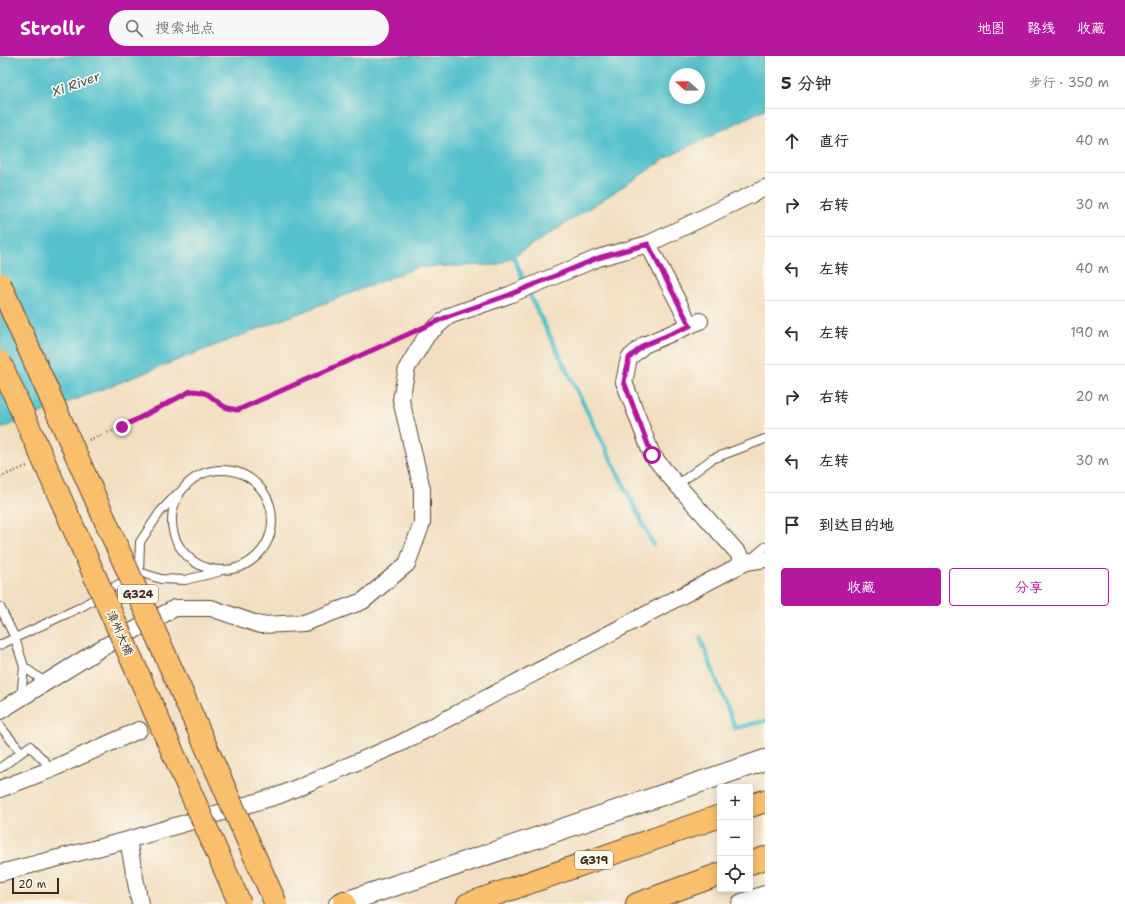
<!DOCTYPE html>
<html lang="zh">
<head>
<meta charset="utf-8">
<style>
	:root { --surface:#fff; --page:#f7f7f7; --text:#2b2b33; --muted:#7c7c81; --line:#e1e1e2; --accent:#b5179e }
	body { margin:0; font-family:"Shantell Sans","LXGW WenKai TC",sans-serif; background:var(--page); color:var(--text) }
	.controls { position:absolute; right:12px; bottom:12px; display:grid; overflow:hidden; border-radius:4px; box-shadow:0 2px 10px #0003 }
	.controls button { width:36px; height:36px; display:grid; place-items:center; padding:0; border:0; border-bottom:1px solid var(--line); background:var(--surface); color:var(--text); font:20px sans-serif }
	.compass { position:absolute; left:669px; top:12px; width:36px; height:36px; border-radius:50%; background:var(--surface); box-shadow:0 2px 10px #0003; rotate:290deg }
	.scale { position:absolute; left:12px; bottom:10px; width:47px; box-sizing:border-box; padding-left:4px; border:2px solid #3b2a1e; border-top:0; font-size:11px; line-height:14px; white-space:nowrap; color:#3b2a1e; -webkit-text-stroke:3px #fbf7ec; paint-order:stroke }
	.stop { position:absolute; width:12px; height:12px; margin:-9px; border:3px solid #b5179e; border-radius:50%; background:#fff }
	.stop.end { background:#b5179e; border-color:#fff; box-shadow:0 1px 4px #0008 }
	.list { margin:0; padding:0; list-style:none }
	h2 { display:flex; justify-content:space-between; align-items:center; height:52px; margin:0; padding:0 16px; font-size:17px }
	h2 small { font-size:13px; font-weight:400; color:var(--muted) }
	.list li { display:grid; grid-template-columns:26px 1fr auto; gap:12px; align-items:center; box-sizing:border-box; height:64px; padding:0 16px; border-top:1px solid var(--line) }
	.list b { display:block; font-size:15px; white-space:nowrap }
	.list em { font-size:13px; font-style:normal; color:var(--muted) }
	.actions { display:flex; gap:8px; padding:12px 16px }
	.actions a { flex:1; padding:9px 0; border:1px solid var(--accent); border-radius:4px; text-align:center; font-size:14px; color:var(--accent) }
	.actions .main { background:var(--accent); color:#fff }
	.icon { flex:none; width:22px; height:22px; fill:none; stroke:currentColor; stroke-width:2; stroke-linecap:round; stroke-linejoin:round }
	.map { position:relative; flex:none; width:765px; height:848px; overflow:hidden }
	header { display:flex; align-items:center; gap:24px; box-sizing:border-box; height:56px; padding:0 20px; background:var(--accent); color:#fff }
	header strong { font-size:19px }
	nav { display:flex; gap:22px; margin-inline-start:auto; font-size:14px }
	.search { width:280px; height:36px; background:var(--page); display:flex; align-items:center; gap:10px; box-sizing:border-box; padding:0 14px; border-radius:22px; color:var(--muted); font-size:15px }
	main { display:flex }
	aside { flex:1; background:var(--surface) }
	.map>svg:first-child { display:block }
	.water { fill:#54c1cc; stroke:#487675; fill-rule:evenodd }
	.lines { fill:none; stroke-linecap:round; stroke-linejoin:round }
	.stream { stroke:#54c1cc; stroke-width:4.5 }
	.service-casing { stroke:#564536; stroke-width:10 }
	.minor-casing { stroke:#564536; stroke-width:18 }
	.tertiary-casing { stroke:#564536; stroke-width:22 }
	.trunk-casing { stroke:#564536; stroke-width:24 }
	.path { stroke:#564536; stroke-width:2.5; stroke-dasharray:1 3; stroke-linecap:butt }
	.service { stroke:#fff; stroke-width:8 }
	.minor { stroke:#fff; stroke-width:16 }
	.tertiary { stroke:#fff; stroke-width:20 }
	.trunk { stroke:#f9bf6d; stroke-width:22 }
	.trunk-bridge-casing { stroke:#564536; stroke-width:24; stroke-linecap:butt }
	.trunk-bridge { stroke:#f9bf6d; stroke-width:22 }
	.route { stroke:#b5179e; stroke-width:5 }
	.labels { text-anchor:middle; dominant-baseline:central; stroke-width:3.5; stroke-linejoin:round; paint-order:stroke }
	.shield { fill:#fbf7ec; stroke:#75685c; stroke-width:1 }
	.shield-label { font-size:11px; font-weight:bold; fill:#3b2a1e }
	.street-label { font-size:12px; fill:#3b2a1e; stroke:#fbf7ec }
	.water-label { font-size:13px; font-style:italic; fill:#425752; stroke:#fbf7ec }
</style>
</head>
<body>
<header>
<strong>Strollr</strong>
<div class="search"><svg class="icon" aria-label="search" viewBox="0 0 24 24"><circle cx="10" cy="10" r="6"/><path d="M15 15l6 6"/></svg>搜索地点</div>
<nav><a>地图</a><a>路线</a><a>收藏</a></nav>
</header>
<main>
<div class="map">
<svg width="765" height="848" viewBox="0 0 765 848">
	<rect width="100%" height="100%" fill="#fbf7ec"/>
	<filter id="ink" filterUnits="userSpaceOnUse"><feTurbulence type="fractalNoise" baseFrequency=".025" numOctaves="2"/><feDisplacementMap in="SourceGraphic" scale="8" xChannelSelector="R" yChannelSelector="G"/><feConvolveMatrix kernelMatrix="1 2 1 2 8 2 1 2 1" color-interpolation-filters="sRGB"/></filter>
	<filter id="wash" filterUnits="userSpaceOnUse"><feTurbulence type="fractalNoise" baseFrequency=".012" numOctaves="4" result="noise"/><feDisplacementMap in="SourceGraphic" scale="16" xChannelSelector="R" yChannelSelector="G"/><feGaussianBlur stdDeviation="0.9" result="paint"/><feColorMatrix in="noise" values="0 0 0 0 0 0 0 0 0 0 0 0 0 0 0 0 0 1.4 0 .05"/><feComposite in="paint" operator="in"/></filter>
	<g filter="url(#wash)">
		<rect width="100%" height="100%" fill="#f2dfc1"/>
		<path class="water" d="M 0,0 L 765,0 L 765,53 L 670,100 L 548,179 L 498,209 L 418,211 L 0,373 ZM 675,18 L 699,18 L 699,42 L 675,42 Z"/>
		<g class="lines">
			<g class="stream">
				<polyline points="511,195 533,246 653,488"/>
				<polyline points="700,581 735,672 765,665"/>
			</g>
		</g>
	</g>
	<g filter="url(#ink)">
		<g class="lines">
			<g class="service-casing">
				<g id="service">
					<circle cx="222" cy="464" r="50"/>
					<polyline points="677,429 712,403 765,383"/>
					<polyline points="752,502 765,491"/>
					<polyline points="139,516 161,523 185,524 218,516"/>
					<polyline points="0,551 15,582 24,611"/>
					<polyline points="0,589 81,551 139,516 140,486 160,456 177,438"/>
					<polyline points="21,642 24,611 46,627"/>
					<polyline points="0,670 21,696"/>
					<polyline points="0,712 30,690 52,713"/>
				</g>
			</g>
			<g class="minor-casing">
				<g id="minor">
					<polyline points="648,188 690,269"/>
					<polyline points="700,265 644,289 629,302 624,326 652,399 671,422 746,506"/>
					<polyline points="0,655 100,593 175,552 211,552 260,569 304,567 363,545 407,508 422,467 422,433 401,344 407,312 427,279 449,260 509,239 598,202 648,188 765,132"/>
					<polyline points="0,733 52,713 139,674"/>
					<polyline points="128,784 140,848"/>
					<polyline points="0,817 128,784 280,739 399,688 746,506 765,503"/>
				</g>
			</g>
			<g class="tertiary-casing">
				<g id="tertiary">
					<polyline points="339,848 421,821 765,704"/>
					<polyline points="742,848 765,840"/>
				</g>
			</g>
			<g class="trunk-casing">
				<g id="trunk">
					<polyline points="750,750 765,745"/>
					<polyline points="750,807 765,802"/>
					<polyline points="344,846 345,848"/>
					<polyline points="468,848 720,760"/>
					<polyline points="637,848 720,818"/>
				</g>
			</g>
			<g class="path">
				<path d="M 89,384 L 122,371 L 191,335 C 211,335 211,343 225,351 C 229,353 234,353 238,354 L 408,278"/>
				<polyline points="0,421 27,410"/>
			</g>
			<use href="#service" class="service"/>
			<use href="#minor" class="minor"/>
			<use href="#tertiary" class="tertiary"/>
			<use href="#trunk" class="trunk"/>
			<g class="trunk-bridge-casing">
				<g id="trunk-bridge">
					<polyline points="0,228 276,848"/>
					<polyline points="0,306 240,848"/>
				</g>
			</g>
			<use href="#trunk-bridge" class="trunk-bridge"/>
		</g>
	</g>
	<g class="lines" filter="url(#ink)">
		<path class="route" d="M 122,371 L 191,335 C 211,335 211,343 225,351 C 229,353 234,353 238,354 L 449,260 L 509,239 L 598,202 L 648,188 L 690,270 L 644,289 L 629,302 L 624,326 L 652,399"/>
	</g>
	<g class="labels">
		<g class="shield">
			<rect x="118" y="529" width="40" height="18" rx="3"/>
			<rect x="575" y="795" width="38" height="18" rx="3"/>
		</g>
		<g class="shield-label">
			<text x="138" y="538">G324</text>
			<text x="594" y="804">G319</text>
		</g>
		<g class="street-label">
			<text transform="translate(120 577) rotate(66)">漳州大橋</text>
		</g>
		<g class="water-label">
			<text transform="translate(76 28) rotate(-20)">Xi River</text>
		</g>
	</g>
</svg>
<div class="controls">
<button>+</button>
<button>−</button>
<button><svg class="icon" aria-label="locate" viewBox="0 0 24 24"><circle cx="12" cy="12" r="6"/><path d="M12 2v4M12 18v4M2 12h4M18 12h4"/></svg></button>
</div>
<svg class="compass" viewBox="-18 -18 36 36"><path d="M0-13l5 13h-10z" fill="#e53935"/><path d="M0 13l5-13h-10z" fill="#7c7c81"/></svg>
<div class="scale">20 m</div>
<div class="stop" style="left:652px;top:399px"></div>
<div class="stop end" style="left:122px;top:371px"></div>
</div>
<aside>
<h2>5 分钟<small>步行 · 350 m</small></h2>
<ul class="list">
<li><svg class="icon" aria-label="ahead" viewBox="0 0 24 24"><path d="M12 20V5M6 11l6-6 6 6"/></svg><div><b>直行</b></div><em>40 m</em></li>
<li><svg class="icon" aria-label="right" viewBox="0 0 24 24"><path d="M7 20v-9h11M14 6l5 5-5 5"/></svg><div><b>右转</b></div><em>30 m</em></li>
<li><svg class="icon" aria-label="left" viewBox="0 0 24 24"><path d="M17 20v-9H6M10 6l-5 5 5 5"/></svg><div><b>左转</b></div><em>40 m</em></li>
<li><svg class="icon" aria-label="left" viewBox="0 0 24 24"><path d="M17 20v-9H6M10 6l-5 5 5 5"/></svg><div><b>左转</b></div><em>190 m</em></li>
<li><svg class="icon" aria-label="right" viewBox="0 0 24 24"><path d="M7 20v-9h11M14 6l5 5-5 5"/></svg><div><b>右转</b></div><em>20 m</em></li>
<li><svg class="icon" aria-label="left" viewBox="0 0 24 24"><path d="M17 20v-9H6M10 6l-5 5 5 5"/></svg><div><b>左转</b></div><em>30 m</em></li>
<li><svg class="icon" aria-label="arrive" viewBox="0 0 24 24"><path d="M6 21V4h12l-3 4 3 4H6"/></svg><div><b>到达目的地</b></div></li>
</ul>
<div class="actions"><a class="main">收藏</a><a>分享</a></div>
</aside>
</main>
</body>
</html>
